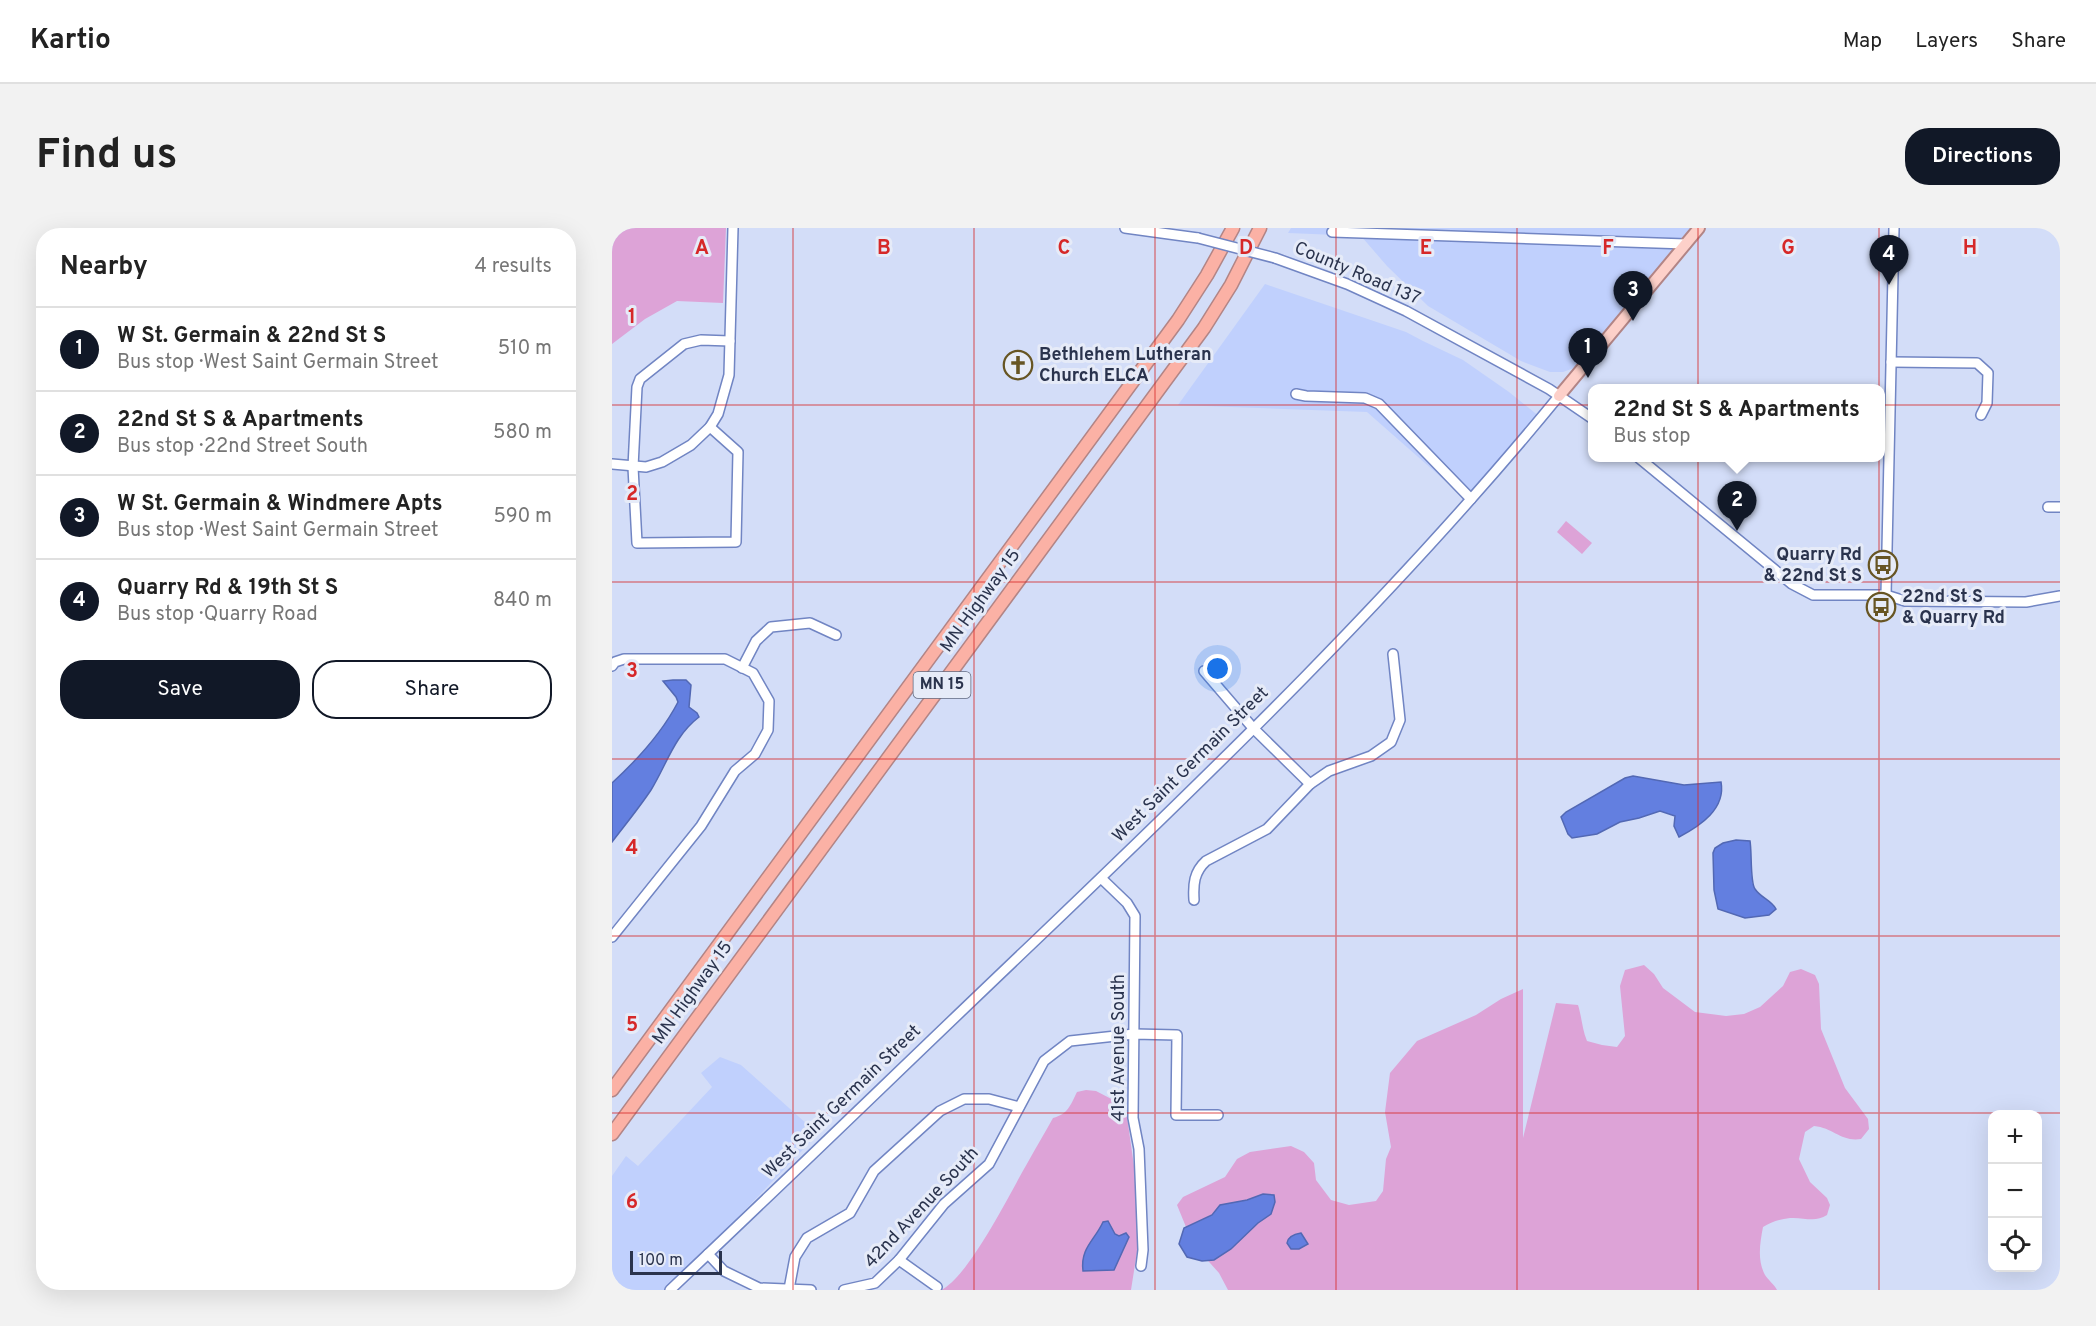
<!DOCTYPE html>
<html lang="en">
<head>
<meta charset="utf-8">
<style>
	:root { --surface:#fff; --page:#f2f2f2; --text:#222; --muted:#767676; --line:#e0e0e0; --accent:#111827 }
	body { margin:0; font-family:Overpass,sans-serif; background:var(--page); color:var(--text) }
	.controls { position:absolute; right:18px; bottom:18px; display:grid; overflow:hidden; border-radius:12px; box-shadow:0 6px 24px #0002 }
	.controls button { width:54px; height:54px; display:grid; place-items:center; padding:0; border:0; border-bottom:2px solid var(--line); background:var(--surface); color:var(--text); font:30px sans-serif }
	.scale { position:absolute; left:18px; bottom:15px; width:92px; box-sizing:border-box; padding-left:6px; border:3px solid #2a334d; border-top:0; font-size:16px; line-height:21px; white-space:nowrap; color:#2a334d; -webkit-text-stroke:4px #e6ebf8; paint-order:stroke }
	.you { position:absolute; left:606px; top:441px; width:21px; height:21px; margin:-15px; border:4px solid #fff; border-radius:50%; background:#1a73e8; box-shadow:0 0 0 9px #1a73e833 }
	.badge { display:grid; place-items:center; width:39px; height:39px; border-radius:50%; background:var(--accent); color:#fff; font-size:20px; font-weight:700 }
	.pin { position:absolute; translate:-50% -50px; filter:drop-shadow(0 2px 3px #0008) }
	.pin::after { content:''; position:absolute; top:32px; width:21px; height:18px; background:inherit; clip-path:polygon(0 0,100% 0,50% 100%) }
	.popup { position:absolute; left:976px; top:156px; width:297px; height:78px; box-sizing:border-box; display:grid; place-content:center; border-radius:12px; background:var(--surface); filter:drop-shadow(0 2px 4px #0005); font-size:20px; white-space:nowrap; color:var(--muted) }
	.popup b { font-size:22px; color:var(--text) }
	.popup::after { content:''; position:absolute; left:50%; top:100%; margin-left:-12px; border:12px solid transparent; border-top-color:var(--surface) }
	.list { margin:0; padding:0; list-style:none }
	h2 { display:flex; justify-content:space-between; align-items:center; height:78px; margin:0; padding:0 24px; font-size:26px }
	h2 small { font-size:20px; font-weight:400; color:var(--muted) }
	.list li { display:grid; grid-template-columns:39px 1fr auto; gap:18px; align-items:center; box-sizing:border-box; height:84px; padding:0 24px; border-top:2px solid var(--line) }
	.list b { display:block; font-size:22px; white-space:nowrap }
	.list p { margin:0; font-size:20px; white-space:nowrap; color:var(--muted) }
	.list em { font-size:20px; font-style:normal; color:var(--muted) }
	.actions { display:flex; gap:12px; padding:18px 24px }
	.actions a { flex:1; padding:14px 0; border:2px solid var(--accent); border-radius:24px; text-align:center; font-size:21px; color:var(--accent) }
	.actions .main { background:var(--accent); color:#fff }
	.icon { flex:none; width:33px; height:33px; fill:none; stroke:currentColor; stroke-width:2; stroke-linecap:round; stroke-linejoin:round }
	.map { position:relative; flex:none; width:1448px; height:1062px; overflow:hidden; border-radius:24px }
	header { display:flex; align-items:center; gap:36px; box-sizing:border-box; height:84px; padding:0 30px; background:var(--surface); border-bottom:2px solid var(--line) }
	header strong { font-size:28px }
	nav { display:flex; gap:33px; margin-inline-start:auto; font-size:21px }
	.intro { display:flex; align-items:center; justify-content:space-between; box-sizing:border-box; height:144px; padding:0 36px }
	h1 { margin:0; font-size:42px }
	.button { padding:15px 27px; border-radius:24px; background:var(--accent); color:#fff; font-size:21px; font-weight:700 }
	main { display:flex; gap:36px; padding:0 36px }
	aside { flex:1; background:var(--surface); border-radius:24px; box-shadow:0 6px 24px #0002 }
	.map>svg:first-child { display:block }
	.built { fill:#c0d0fd }
	.green { fill:#dda3d7 }
	.water { fill:#637fe0; stroke:#5268b4; stroke-width:1.5 }
	.lines { fill:none; stroke-linecap:round; stroke-linejoin:round }
	.minor-casing { stroke:#7185c3; stroke-width:12 }
	.major-casing { stroke:#b28586; stroke-width:14 }
	.highway-casing { stroke:#b28586; stroke-width:15 }
	.minor { stroke:#fff; stroke-width:9 }
	.major { stroke:#fdd0c9; stroke-width:10 }
	.highway { stroke:#fbb1a5; stroke-width:12 }
	.minor-bridge-casing { stroke:#7185c3; stroke-width:12; stroke-linecap:butt }
	.minor-bridge { stroke:#fff; stroke-width:9 }
	.grid { fill:none; stroke:#d62828; stroke-width:1.5; stroke-opacity:0.55 }
	.labels { text-anchor:middle; dominant-baseline:central; stroke-width:6; stroke-linejoin:round; paint-order:stroke }
	.shield { fill:#e6ebf8; stroke:#626a80; stroke-width:1.5 }
	.shield-label { font-size:16px; font-weight:bold; fill:#2a334d }
	.street-label { font-size:18px; fill:#2a334d; stroke:#e6ebf8 }
	.poi-label { font-size:18px; font-weight:bold; fill:#2a334d; stroke:#e6ebf8; text-anchor:start }
	.grid-label { font-size:20px; text-anchor:middle; font-weight:bold; fill:#d62828; stroke:#e6ebf8; stroke-width:6; stroke-linejoin:round; paint-order:stroke }
</style>
</head>
<body>
<header>
<strong>Kartio</strong>
<nav><a>Map</a><a>Layers</a><a>Share</a></nav>
</header>
<div class="intro"><h1>Find us</h1><a class="button">Directions</a></div>
<main>
<aside>
<h2>Nearby<small>4 results</small></h2>
<ul class="list">
<li><span class="badge">1</span><div><b>W St. Germain &amp; 22nd St S</b><p>Bus stop · West Saint Germain Street</p></div><em>510 m</em></li>
<li><span class="badge">2</span><div><b>22nd St S &amp; Apartments</b><p>Bus stop · 22nd Street South</p></div><em>580 m</em></li>
<li><span class="badge">3</span><div><b>W St. Germain &amp; Windmere Apts</b><p>Bus stop · West Saint Germain Street</p></div><em>590 m</em></li>
<li><span class="badge">4</span><div><b>Quarry Rd &amp; 19th St S</b><p>Bus stop · Quarry Road</p></div><em>840 m</em></li>
</ul>
<div class="actions"><a class="main">Save</a><a>Share</a></div>
</aside>
<div class="map">
<svg width="1448" height="1062" viewBox="0 0 1448 1062">
	<rect width="100%" height="100%" fill="#d3ddf8"/>
	<g class="built">
		<polygon points="679,0 1080,0 973,130 962,140 951,144 938,144 909,133 816,78 775,38 749,8 676,5"/>
		<polygon points="653,56 794,104 811,113 851,132 897,164 928,189 855,272 755,184 566,177"/>
		<polygon points="108,829 129,837 206,906 106,1010 52,1062 0,1062 0,948 14,928 26,938 100,859 89,845"/>
	</g>
	<g class="green">
		<polygon points="0,0 114,0 111,75 65,73 33,91 0,116"/>
		<polygon points="954,293 980,315 970,326 945,304"/>
		<path d="M 1032,737 L 1042,746 L 1051,760 L 1083,784 L 1114,788 L 1132,786 L 1148,779 L 1171,758 L 1178,744 L 1189,741 L 1203,747 L 1207,756 L 1209,801 L 1233,860 L 1256,891 L 1257,901 L 1249,911 C 1229,914 1222,900 1202,898 L 1193,904 L 1187,931 L 1198,954 L 1215,970 L 1218,977 L 1215,987 C 1203,995 1192,989 1178,990 C 1168,991 1159,994 1151,999 C 1148,1015 1145,1032 1153,1047 C 1156,1052 1162,1056 1165,1062 L 616,1062 L 607,1045 L 581,1016 L 565,977 L 571,969 L 613,949 L 625,931 L 638,924 L 679,918 L 692,924 L 702,935 L 704,952 L 719,972 L 737,977 L 764,973 L 771,963 L 774,931 L 779,919 L 773,884 L 778,845 L 805,813 L 864,787 L 889,771 L 911,761 L 911,910 L 944,775 L 966,777 C 970,790 970,801 975,813 L 990,817 L 1005,819 L 1013,808 L 1008,758 L 1013,742 Z"/>
		<path d="M 474,862 L 484,863 L 509,876 L 515,889 L 524,952 L 527,1011 L 519,1062 L 329,1062 C 357,1049 399,963 416,934 C 424,919 433,905 441,890 C 456,886 458,878 465,864 Z"/>
	</g>
	<g class="water">
		<path d="M 61,452 L 74,452 L 79,457 L 77,479 L 85,485 L 87,489 C 62,508 55,536 39,562 C 27,580 13,597 0,614 L 0,555 C 25,532 50,505 66,474 L 64,469 L 51,453 Z"/>
		<path d="M 1021,548 L 1072,557 L 1109,554 C 1114,581 1088,598 1067,609 L 1062,598 L 1063,588 L 1048,583 L 1027,590 L 1008,594 L 985,606 L 960,610 L 956,606 L 949,589 L 954,584 L 1013,550 Z"/>
		<path d="M 1124,612 L 1138,613 C 1140,624 1138,655 1143,661 C 1149,670 1159,672 1164,681 L 1157,687 L 1133,690 L 1106,681 L 1102,662 L 1101,625 L 1103,620 L 1111,615 Z"/>
		<polygon points="651,966 662,967 663,974 659,986 646,995 619,1021 602,1032 590,1033 575,1029 567,1016 572,1000 600,987 608,977 635,972"/>
		<path d="M 496,993 L 503,1006 L 507,1008 L 514,1005 L 517,1009 L 502,1042 L 471,1043 C 468,1020 483,1012 491,994 Z"/>
		<path d="M 689,1005 L 696,1016 L 687,1021 L 679,1021 L 675,1015 C 676,1008 683,1006 689,1005 Z"/>
	</g>
	<g class="lines">
		<g class="minor-casing">
			<g id="minor">
				<polyline points="513,0 586,10"/>
				<polyline points="720,4 1074,16"/>
				<polyline points="663,30 735,56 794,83 937,161 981,191"/>
				<polyline points="1279,134 1365,135 1376,145 1375,175 1369,187"/>
				<polyline points="684,166 694,168 753,170 767,176 859,271"/>
				<polyline points="98,199 126,224 124,314 25,315 21,239 25,159 28,151 72,116 89,112 118,113"/>
				<polyline points="1027,230 1180,356 1201,367 1274,367 1293,373 1414,374 1448,368"/>
				<polyline points="0,236 34,239 50,234 79,217 98,199 106,186 117,147 121,0"/>
				<polyline points="1436,279 1448,279"/>
				<polyline points="1274,367 1282,0"/>
				<polyline points="0,438 3,434 12,431 113,431 141,445 157,473 156,502 143,526 123,543 89,598 0,709"/>
				<polyline points="130,440 144,413 159,399 198,395 224,407"/>
				<polyline points="592,443 641,500 698,556"/>
				<polyline points="489,650 515,675 523,688 521,890 527,921 531,1022 529,1038"/>
				<path d="M 582,672 C 581,656 582,644 594,633 L 655,601 L 698,556 L 717,543 L 759,528 L 779,514 L 788,492 L 781,426"/>
				<polyline points="96,1026 112,1043 147,1060 199,1062"/>
				<polyline points="287,1032 325,1059"/>
				<polyline points="177,1061 183,1029 195,1010 238,985 262,943 328,883 352,871 377,871 407,879"/>
				<path d="M 58,1062 C 181,946 302,828 425,711 C 606,538 788,362 947,168"/>
				<polyline points="232,1062 263,1055 287,1032 332,976 377,936 432,833 458,813 522,806 565,807 564,887 606,887"/>
			</g>
		</g>
		<g class="major-casing">
			<polyline id="major" points="947,168 1087,0"/>
		</g>
		<g class="highway-casing">
			<g id="highway">
				<polyline points="0,862 566,92 595,47 621,0"/>
				<polyline points="0,906 592,100 619,57 648,0"/>
			</g>
		</g>
		<use href="#minor" class="minor"/>
		<use href="#major" class="major"/>
		<use href="#highway" class="highway"/>
		<g class="minor-bridge-casing">
			<polyline id="minor-bridge" points="586,10 663,30"/>
		</g>
		<use href="#minor-bridge" class="minor-bridge"/>
	</g>
	<path class="grid" d="M 181,0 L 181,1062M 362,0 L 362,1062M 543,0 L 543,1062M 724,0 L 724,1062M 905,0 L 905,1062M 1086,0 L 1086,1062M 1267,0 L 1267,1062M 0,177 L 1448,177M 0,354 L 1448,354M 0,531 L 1448,531M 0,708 L 1448,708M 0,885 L 1448,885"/>
	<defs>
		<g id="church-ring" transform="scale(1.5)"><circle r="9.5" fill="#e6ebf8" stroke="#675523" stroke-width="1.5"/><path d="M-1.2-6h2.4v3.5h3.3v2.4h-3.3V6h-2.4V-.1h-3.3v-2.4h3.3Z" fill="#675523"/></g>
		<g id="bus-ring" transform="scale(1.5)"><circle r="9.5" fill="#e6ebf8" stroke="#675523" stroke-width="1.5"/><path d="M-5-6H5V4H4V6H2V4H-2V6H-4V4H-5ZM-3.5-4V0h7V-4ZM-3.5 1.2v1.5H-2V1.2ZM2 1.2v1.5H3.5V1.2Z" fill="#675523"/></g>
	</defs>
	<g fill-rule="evenodd">
		<use href="#church-ring" x="406" y="137"/>
		<use href="#bus-ring" x="1271" y="337"/>
		<use href="#bus-ring" x="1269" y="379"/>
	</g>
	<g class="labels">
		<rect class="shield" x="301.5" y="444" width="57" height="26" rx="4.5"/>
		<g class="shield-label">
			<text x="330" y="457">MN 15</text>
		</g>
		<g class="street-label">
			<text transform="translate(745 46) rotate(23)">County Road 137</text>
			<text transform="translate(369 373) rotate(-54)">MN Highway 15</text>
			<text transform="translate(579 537) rotate(-45)">West Saint Germain Street</text>
			<text transform="translate(81 765) rotate(-54)">MN Highway 15</text>
			<text transform="translate(507 820) rotate(-90)">41st Avenue South</text>
			<text transform="translate(230 874) rotate(-44)">West Saint Germain Street</text>
			<text transform="translate(310 980) rotate(-47)">42nd Avenue South</text>
		</g>
		<g class="poi-label">
			<text x="427" y="127">Bethlehem Lutheran<tspan x="427" dy="21">Church ELCA</tspan></text>
			<text x="1250" y="327" text-anchor="end">Quarry Rd<tspan x="1250" dy="21">&amp; 22nd St S</tspan></text>
			<text x="1290" y="369">22nd St S<tspan x="1290" dy="21">&amp; Quarry Rd</tspan></text>
		</g>
	</g>
	<g class="grid-label">
		<text x="90" y="26">A</text>
		<text x="272" y="26">B</text>
		<text x="452" y="26">C</text>
		<text x="634" y="26">D</text>
		<text x="814" y="26">E</text>
		<text x="996" y="26">F</text>
		<text x="1176" y="26">G</text>
		<text x="1358" y="26">H</text>
		<text x="20" y="95">1</text>
		<text x="20" y="272">2</text>
		<text x="20" y="449">3</text>
		<text x="20" y="626">4</text>
		<text x="20" y="803">5</text>
		<text x="20" y="980">6</text>
	</g>
</svg>
<div class="controls">
<button>+</button>
<button>−</button>
<button><svg class="icon" aria-label="locate" viewBox="0 0 24 24"><circle cx="12" cy="12" r="6"/><path d="M12 2v4M12 18v4M2 12h4M18 12h4"/></svg></button>
</div>
<div class="scale">100 m</div>
<div class="you"></div>
<div class="pin badge" style="left:976px;top:150px">1</div>
<div class="pin badge" style="left:1125px;top:303px">2</div>
<div class="popup"><b>22nd St S &amp; Apartments</b>Bus stop</div>
<div class="pin badge" style="left:1021px;top:93px">3</div>
<div class="pin badge" style="left:1277px;top:57px">4</div>
</div>
</main>
</body>
</html>
